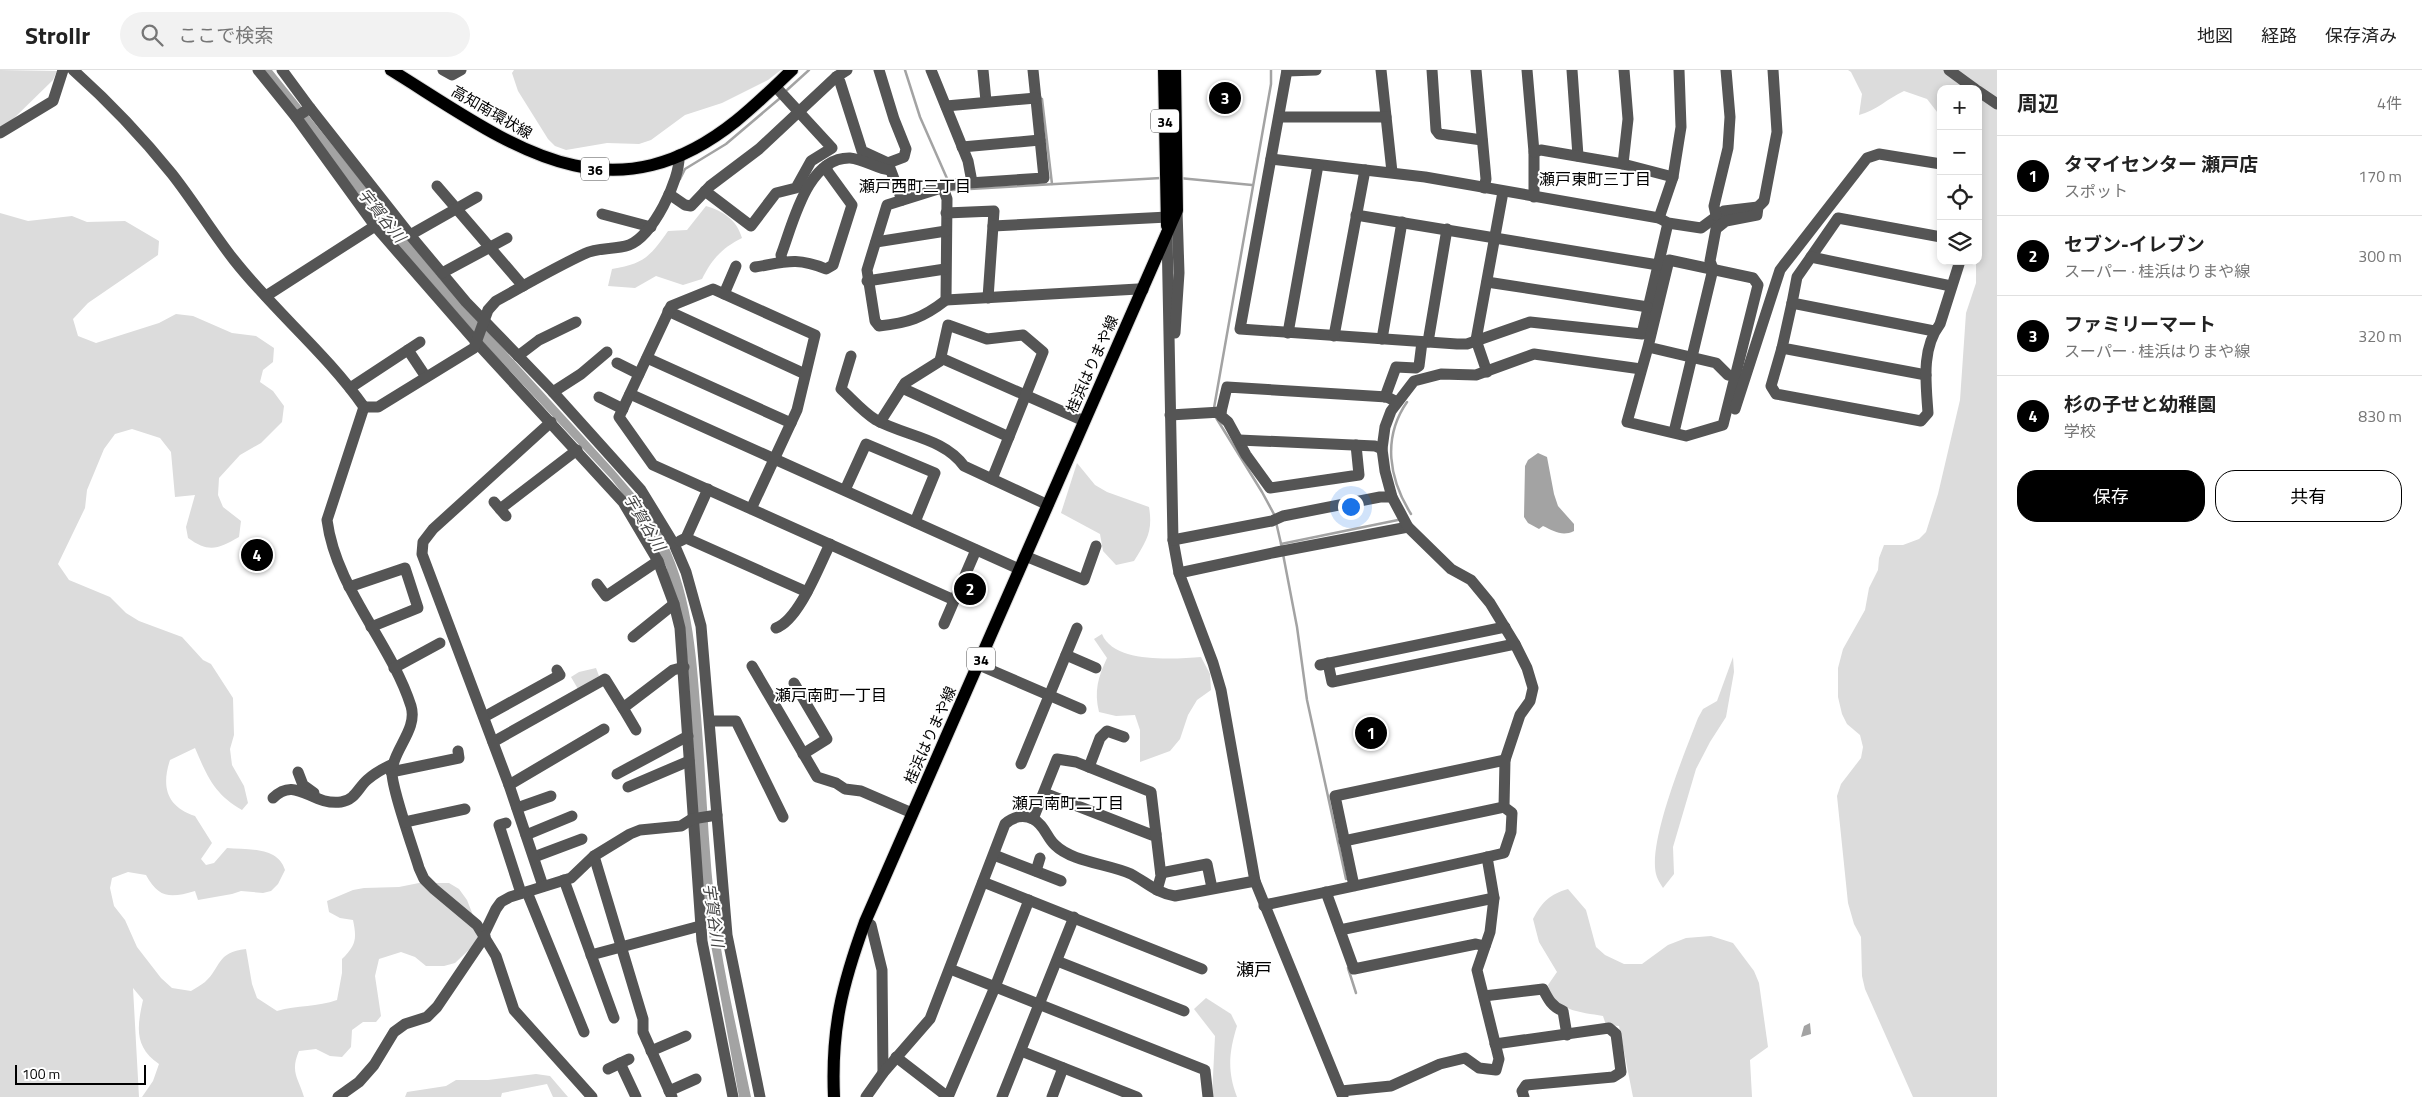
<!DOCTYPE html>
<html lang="ja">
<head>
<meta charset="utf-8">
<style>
	:root { --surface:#fff; --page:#f2f2f2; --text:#222; --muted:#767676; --line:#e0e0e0; --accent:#000 }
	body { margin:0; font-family:"Titillium Web","Noto Sans JP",sans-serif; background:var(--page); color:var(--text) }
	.controls { position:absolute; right:15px; top:15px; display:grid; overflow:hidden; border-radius:10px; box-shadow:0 2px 8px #0003 }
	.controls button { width:45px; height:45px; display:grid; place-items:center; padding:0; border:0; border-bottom:1px solid var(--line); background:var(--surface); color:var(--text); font:25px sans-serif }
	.scale { position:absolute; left:15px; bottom:12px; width:131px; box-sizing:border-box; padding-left:5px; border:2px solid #000; border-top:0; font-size:14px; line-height:18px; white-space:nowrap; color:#000; -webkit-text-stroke:4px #fff; paint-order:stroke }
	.you { position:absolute; left:1350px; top:436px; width:18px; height:18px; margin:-12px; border:4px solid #fff; border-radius:50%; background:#1a73e8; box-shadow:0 0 0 8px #1a73e833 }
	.badge { display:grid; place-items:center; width:32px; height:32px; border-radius:50%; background:var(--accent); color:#fff; font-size:16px; font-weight:700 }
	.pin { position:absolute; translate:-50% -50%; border:2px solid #fff; box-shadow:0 1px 5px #0006 }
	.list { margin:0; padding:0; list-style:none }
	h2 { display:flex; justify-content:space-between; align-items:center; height:65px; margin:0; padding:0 20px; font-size:21px }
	h2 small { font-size:16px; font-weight:400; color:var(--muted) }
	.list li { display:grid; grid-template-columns:32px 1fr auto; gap:15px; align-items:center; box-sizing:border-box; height:80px; padding:0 20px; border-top:1px solid var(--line) }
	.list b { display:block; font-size:19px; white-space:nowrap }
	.list p { margin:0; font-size:16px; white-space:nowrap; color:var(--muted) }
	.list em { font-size:16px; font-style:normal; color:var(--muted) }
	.actions { display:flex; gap:10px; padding:15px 20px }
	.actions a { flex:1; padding:11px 0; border:1px solid var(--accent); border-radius:20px; text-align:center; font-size:18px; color:var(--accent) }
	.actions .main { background:var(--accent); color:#fff }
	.icon { flex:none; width:28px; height:28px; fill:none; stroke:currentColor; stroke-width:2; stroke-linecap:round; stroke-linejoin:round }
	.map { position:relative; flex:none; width:1997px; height:1027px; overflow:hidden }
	header { display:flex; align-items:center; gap:30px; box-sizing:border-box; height:70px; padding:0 25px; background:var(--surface); border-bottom:1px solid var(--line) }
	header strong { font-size:24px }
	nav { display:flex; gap:28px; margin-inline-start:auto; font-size:18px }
	.search { width:350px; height:45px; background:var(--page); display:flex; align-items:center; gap:12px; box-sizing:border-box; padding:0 18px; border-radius:28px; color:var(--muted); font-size:19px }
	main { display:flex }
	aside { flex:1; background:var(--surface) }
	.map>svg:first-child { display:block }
	.green { fill:#dcdcdc }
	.water { fill:#a3a3a3 }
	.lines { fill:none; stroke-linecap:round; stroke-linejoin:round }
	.stream { stroke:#a3a3a3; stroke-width:2.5 }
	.major-casing { stroke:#dbdbdb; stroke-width:14 }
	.minor { stroke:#555; stroke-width:11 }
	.major { stroke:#000; stroke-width:12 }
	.labels { text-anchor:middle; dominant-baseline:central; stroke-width:4; stroke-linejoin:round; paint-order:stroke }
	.shield { fill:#fff; stroke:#4c4c4c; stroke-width:1 }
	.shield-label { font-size:14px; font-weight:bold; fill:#000 }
	.street-label { font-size:15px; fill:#000; stroke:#fff }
	.neighbourhood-label { font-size:16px; fill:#000; stroke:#fff }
	.water-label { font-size:16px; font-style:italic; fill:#444; stroke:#fff }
	.quarter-label { font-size:18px; fill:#000; stroke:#fff }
</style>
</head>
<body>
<header>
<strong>Strollr</strong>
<div class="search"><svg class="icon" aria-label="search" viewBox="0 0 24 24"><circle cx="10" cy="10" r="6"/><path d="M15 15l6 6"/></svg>ここで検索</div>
<nav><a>地図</a><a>経路</a><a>保存済み</a></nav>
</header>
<main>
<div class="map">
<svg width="1997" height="1027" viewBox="0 0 1997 1027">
	<rect width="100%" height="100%" fill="#fff"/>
	<g class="green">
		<polygon points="0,0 57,1 53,10 7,55 0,57"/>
		<polygon points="514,0 781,0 768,10 722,33 685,45 651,70 639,74 607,73 566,80 555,76 548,69 518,21 512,3"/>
		<path d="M 1848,0 L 1997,0 L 1997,1027 L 1913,1027 L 1865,919 L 1862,906 L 1861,867 L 1854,854 L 1848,833 L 1837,726 L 1841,714 L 1861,688 L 1863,677 L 1860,665 L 1847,654 L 1842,644 L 1838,627 L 1838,598 L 1843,579 L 1865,540 L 1869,518 L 1878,500 L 1879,488 L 1884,475 L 1903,475 L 1919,469 L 1926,462 L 1938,424 L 1960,330 L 1966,243 L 1976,213 L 1976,191 L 1978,191 L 1978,19 L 1941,19 L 1941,47 L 1927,29 L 1904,21 C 1888,28 1876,41 1859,45 L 1862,24 L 1851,2 Z"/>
		<path d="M 706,136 C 723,141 737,150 742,168 C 722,178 712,189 702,209 L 683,215 L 656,206 L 635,218 L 608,216 L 612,199 C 643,194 650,187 668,161 L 687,160 Z"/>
		<path d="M 0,143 L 28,151 L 72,146 L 87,152 L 125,151 L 159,171 L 158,185 L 88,233 L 73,249 L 78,266 L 96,273 L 159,253 L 176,244 L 193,246 L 232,263 L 256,266 L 274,278 L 273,292 L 263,300 L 260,312 L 273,321 L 284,336 L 282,352 L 261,373 L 240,385 L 219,408 L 218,425 L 223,437 L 241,451 L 239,467 C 218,479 209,483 188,468 L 186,457 L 195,425 L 175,427 L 171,382 L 160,368 L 132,359 L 115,364 L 104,379 L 87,420 L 85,438 L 58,494 L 69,510 L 110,527 L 126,543 L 139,551 L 182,567 L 203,590 L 211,594 L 233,628 L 234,665 L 230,679 L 232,695 L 244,716 L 248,733 L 242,740 C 214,724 207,706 195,678 L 170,690 C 161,717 167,737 195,746 L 212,773 L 201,789 L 206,795 L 214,793 L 227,778 C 247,780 278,776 285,800 L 278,814 L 271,821 L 263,823 L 241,821 L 232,824 L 198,830 L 195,821 C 171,828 159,829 146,805 L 128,802 L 112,808 L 110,818 L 114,836 L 125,850 L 137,877 L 161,908 L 172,918 L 191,921 C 196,918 201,915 205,912 C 221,898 216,882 246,879 L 252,914 L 257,928 L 277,941 C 297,935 318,937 337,930 L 342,903 L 342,889 C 356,875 357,869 353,850 L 340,848 L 329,842 L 327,831 L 353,820 L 364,818 L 399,817 L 419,813 L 449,813 L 459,819 L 467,830 L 480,863 L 472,877 L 455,893 L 444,896 L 426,896 L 415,887 L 401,882 L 379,889 L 375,906 L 381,946 L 376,952 L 363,952 L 352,960 L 351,977 L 342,987 L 330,986 L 316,979 L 299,981 C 290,1002 298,1007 304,1027 L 142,1027 L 153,1011 L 159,994 C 134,977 137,957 143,930 L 133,918 L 139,1027 L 0,1027 Z"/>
		<path d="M 1077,393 L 1095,415 L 1107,422 L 1149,437 C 1153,461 1147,470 1134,491 L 1116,495 L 1103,481 L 1100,464 L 1061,443 Z"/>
		<path d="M 1102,564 C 1114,594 1175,589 1201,587 L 1210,604 L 1211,620 L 1197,630 L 1188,645 L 1180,669 L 1170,681 L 1140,692 L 1140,660 L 1135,645 L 1116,646 L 1099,642 C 1094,621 1098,607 1107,588 L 1094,569 Z"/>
		<path d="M 1733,587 L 1734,602 L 1726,647 L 1710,672 L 1696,699 L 1673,777 L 1674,804 L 1663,818 C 1660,813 1657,809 1656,804 C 1648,771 1685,682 1698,648 L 1703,639 L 1717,631 Z"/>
		<polygon points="596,598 599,606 578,619 571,607 579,602"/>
		<path d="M 1568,819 L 1586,840 L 1596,877 L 1605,885 L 1624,894 L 1642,894 L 1668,875 L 1686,868 L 1711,866 L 1733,873 L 1754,901 L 1759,913 L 1768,977 L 1750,990 L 1752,1027 L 1633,1027 L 1619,956 L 1606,955 L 1603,946 C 1581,942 1553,941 1548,915 L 1557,902 L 1539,872 L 1533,849 C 1542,832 1550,824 1568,819 Z"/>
		<path d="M 1206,928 L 1231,944 L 1237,956 C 1229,982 1227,1001 1237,1027 L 1212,1027 L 1215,966 L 1194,939 Z"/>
		<polygon points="536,1004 550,1006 568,1027 553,1027 547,1014 502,1023 501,1027 405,1027 407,1022 446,1016 456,1010 488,1010"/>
	</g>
	<g class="water">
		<path d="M 264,0 L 272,0 L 439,208 L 614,400 C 630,419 648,438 660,460 C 692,518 696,581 701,646 C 706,710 708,774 715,838 C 723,902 738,964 751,1027 L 739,1027 L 704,837 L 686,572 L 666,496 L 633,437 L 612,410 L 484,273 L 395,172 Z"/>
		<path d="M 1538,383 L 1547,387 L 1554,424 L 1558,436 L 1574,454 L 1574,461 C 1562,467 1554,461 1543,456 L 1539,459 L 1528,453 L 1524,447 L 1525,396 L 1528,390 Z"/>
		<polygon points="1810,953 1811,964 1801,967 1804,956"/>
	</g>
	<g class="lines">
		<g class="stream">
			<polyline points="905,0 920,47 949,113"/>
			<polyline points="787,20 809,0"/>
			<polyline points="1042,29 1052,114"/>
			<polyline points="1179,108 1252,115"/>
			<polyline points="680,109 685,99 726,74 779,29"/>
			<polyline points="951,118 952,120 1161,108"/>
			<path d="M 1407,332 C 1382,368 1389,409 1411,444"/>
			<polyline points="1214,338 1271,14 1271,0"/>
			<polyline points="1215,346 1262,422 1275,446"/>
			<polyline points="1276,452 1282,478"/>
			<polyline points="1281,474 1398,450"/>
			<polyline points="1283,484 1297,557 1307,630 1346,809"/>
			<polyline points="1348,898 1356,923"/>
		</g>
		<g class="major-casing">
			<g id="major">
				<path d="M 391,0 C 506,71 606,155 736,51 C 756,35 774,17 792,0"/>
				<polyline points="1164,0 1167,156"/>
				<path d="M 834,1027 C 831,959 842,915 865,852 L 1177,140 L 1175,0"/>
			</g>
		</g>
		<g class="minor">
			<path d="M 73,0 C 109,32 142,67 172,104 C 194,132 212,162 234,190 C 275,242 326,283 364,337"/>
			<polyline points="258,0 296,47 375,156 477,273 623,432 658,491 674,534 680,558 702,871 733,1027"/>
			<polyline points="282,0 310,38"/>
			<polyline points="443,0 452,5 461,0"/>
			<polyline points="879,0 894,49 906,79 904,87 888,93 902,130"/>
			<polyline points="931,0 968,91 972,112"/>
			<polyline points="983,0 986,31"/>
			<path d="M 1033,0 L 1044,108 L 954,114 L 887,135 L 867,200 L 875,251 L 879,256 C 908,253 923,248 946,230 L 1138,219 L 1143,220"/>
			<polyline points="1287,0 1240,259 1457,274 1467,274 1530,252 1642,264 1668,153"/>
			<polyline points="1381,0 1392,102"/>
			<polyline points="1432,0 1436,60 1439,64 1482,70"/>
			<polyline points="1476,0 1486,109 1484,118"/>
			<polyline points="1527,0 1534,82 1534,127"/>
			<polyline points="1572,0 1578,86"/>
			<polyline points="1949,0 1975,19"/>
			<polyline points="1287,1 1316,0"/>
			<polyline points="836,7 840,12 862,81 888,93"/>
			<polyline points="1978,21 1997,34"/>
			<polyline points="946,36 1036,28"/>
			<polyline points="296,47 310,38 410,165 466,232 553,322 641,420 674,474 686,502 701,556 727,865 760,1027"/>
			<polyline points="1279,47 1386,47"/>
			<polyline points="0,63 53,31 63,0"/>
			<polyline points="962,77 1040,70"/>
			<polyline points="1534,82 1541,80 1623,94 1673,107"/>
			<polyline points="1271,89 1425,107 1659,148 1668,153 1701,158 1724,141 1758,137"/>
			<polyline points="1623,94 1628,49 1624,0"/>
			<polyline points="437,116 523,216"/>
			<polyline points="943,118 947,129 946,230"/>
			<polyline points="705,121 751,156 776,123 796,118 811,91 832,78 775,16"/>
			<polyline points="669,124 685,135 691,136 710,116 759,79 836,7 847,0"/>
			<polyline points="946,143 994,141 988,228"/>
			<polyline points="602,144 651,157"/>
			<polyline points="1356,145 1658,195"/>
			<polyline points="1716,145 1714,136 1728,78 1730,47 1726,0"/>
			<polyline points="1659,148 1673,107 1681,57 1679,0"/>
			<polyline points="993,156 1168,147"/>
			<polyline points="1167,162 1173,470 1179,503 1213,593 1221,620 1255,811 1343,1027"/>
			<polyline points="410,165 477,127"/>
			<polyline points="876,172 946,161"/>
			<polyline points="1811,187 1838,148 1941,167"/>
			<path d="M 782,190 L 781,185 C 793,154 807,87 850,88 C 864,89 877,99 890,100"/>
			<path d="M 755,197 C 786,192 796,187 826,199 L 833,195 L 852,135 L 828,102 L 826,96"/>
			<polyline points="442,203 507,168"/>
			<polyline points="867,211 945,199"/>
			<polyline points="1487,212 1648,237"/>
			<polyline points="724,224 736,196"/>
			<polyline points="266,226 375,156"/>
			<polyline points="1792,233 1782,278 1926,305"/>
			<polyline points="668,241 805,304"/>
			<polyline points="1934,261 1792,233 1797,207 1811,187 1951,216"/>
			<polyline points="1175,263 1179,203 1177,140"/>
			<polyline points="1288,263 1318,95"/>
			<polyline points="1334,266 1365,100"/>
			<polyline points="1382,269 1402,152"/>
			<polyline points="1428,272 1447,159"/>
			<polyline points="1648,277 1627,352 1686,366 1723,355 1758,215 1753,208 1669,190 1648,277 1716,293 1728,305 1735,307"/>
			<path d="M 1782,278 L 1771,316 L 1776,324 L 1921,351 L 1928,343 C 1926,313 1921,279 1940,254 L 1960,191"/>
			<polyline points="408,280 426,307"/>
			<polyline points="518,286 539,270 576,252"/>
			<path d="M 851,286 L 841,319 C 852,329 863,342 876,350 C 905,366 944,368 964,396 L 1048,435"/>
			<polyline points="647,288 791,353"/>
			<polyline points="941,288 1084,351"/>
			<polyline points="617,293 639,304"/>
			<polyline points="1487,302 1476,270 1503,122"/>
			<polyline points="350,318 420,272"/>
			<polyline points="902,318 1009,367"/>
			<polyline points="553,322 581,304 607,282"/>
			<polyline points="630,324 1019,499"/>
			<polyline points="599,327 623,339"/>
			<polyline points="1385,327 1396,297 1416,298 1419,296 1422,272"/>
			<path d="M 364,337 L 327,450 C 336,519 390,571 411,636 C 418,659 394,679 392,700 C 390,714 414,781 419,798 L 424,809 L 434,819 L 477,855 L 496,886 L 514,940 L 592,1027"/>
			<path d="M 364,337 L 378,337 L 474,278 L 488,240 L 496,231 C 525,215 554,198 584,184 C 598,177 614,180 629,175 C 652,167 681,109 679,85"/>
			<polyline points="1735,339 1780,200 1867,88 1879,84 1941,94"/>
			<polyline points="1221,342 1227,317 1387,327 1397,332"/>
			<polyline points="1170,345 1221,342 1221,346 1228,352 1246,385 1270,418 1359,405 1356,375"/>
			<polyline points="880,352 905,313 940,291 948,255 987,269 1023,265 1043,282 992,409"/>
			<polyline points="1674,362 1713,199 1710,191 1716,159 1726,151 1757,145 1758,137 1764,131 1777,62 1773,0"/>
			<polyline points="1239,370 1375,376 1382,379"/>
			<polyline points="845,420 866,374 935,403 915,452"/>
			<polyline points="494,432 506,446"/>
			<polyline points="500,439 577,380"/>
			<polyline points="751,439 797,340 815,265 713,219 671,236 619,347 653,395 954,530"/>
			<polyline points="686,468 807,522"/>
			<polyline points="1173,470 1272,451 1283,446 1380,427 1392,427"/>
			<polyline points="680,471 686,468 708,419"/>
			<polyline points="1025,486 1084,510 1096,476"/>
			<polyline points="1179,503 1277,482 1408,457"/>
			<polyline points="597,514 606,526 658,491"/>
			<polyline points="349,517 405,498 418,538 371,557"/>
			<polyline points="944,554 976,480"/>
			<path d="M 776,558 C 799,550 819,496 830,474"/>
			<polyline points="633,567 674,534"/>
			<polyline points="1066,585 1096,598"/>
			<polyline points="1328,593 1332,612 1515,574"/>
			<polyline points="979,595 1081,639"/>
			<polyline points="1320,595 1505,557"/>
			<polyline points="752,596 817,707 836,713 845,719 861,721 912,743"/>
			<polyline points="394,598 440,573"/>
			<polyline points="794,613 827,669 803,684"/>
			<polyline points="623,638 636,660"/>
			<polyline points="484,647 560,605 557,600"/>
			<polyline points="710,651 736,651 783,747"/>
			<polyline points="493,672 605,609 623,638 673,600 684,597"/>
			<polyline points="1505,690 1520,645 1530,631 1533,618 1527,598 1515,574 1490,533 1471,510 1451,499 1408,457 1392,427 1385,401 1382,379 1385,357 1391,341 1414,311 1441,304 1476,305 1534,284 1641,299"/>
			<polyline points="1021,694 1077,558"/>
			<polyline points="1089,697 1100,668 1107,661 1124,667"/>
			<polyline points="298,702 303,715 314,723"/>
			<polyline points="391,702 459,688 458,681"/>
			<polyline points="617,704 688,666"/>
			<polyline points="509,715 604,659"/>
			<polyline points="628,717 689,691"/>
			<polyline points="1044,723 1152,765 1156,764"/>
			<path d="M 273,728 C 296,705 311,736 341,732 C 355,730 358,718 367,710 C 375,703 384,698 393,694"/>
			<polyline points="517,738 551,726"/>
			<polyline points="1033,749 1057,689 1076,692 1151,722 1161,806 1157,820"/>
			<polyline points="405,752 465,739"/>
			<polyline points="506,753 499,755 521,823"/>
			<polyline points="526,765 572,746"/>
			<polyline points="1344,771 1504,737"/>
			<polyline points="994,785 1061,811"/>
			<polyline points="594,786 643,949 643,962 672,1027"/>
			<polyline points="534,787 582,769"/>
			<polyline points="1036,801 1040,788"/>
			<polyline points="1161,803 1207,794 1212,818"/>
			<polyline points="564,810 614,948"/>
			<polyline points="983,812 1202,899"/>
			<polyline points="543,816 509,715 422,484 423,472 433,459 551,352"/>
			<polyline points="527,822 584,962"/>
			<polyline points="1326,822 1354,899 1476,874 1485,876"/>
			<path d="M 1264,836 L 1269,834 C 1342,819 1415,803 1487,787 L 1504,783 L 1511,762 L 1512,743 L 1504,737 L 1505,690 L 1335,726 L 1354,816"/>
			<polyline points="865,852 871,855 882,900 883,1003"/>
			<polyline points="1340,860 1494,828"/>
			<polyline points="484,864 496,839 501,832 510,827 571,808 594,786 630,764 640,760 681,756 692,749 717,745"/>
			<polyline points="591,885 700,856"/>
			<polyline points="1057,891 1184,941"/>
			<polyline points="950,899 1205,1000 1208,1027"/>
			<path d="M 1484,926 L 1543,919 C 1548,929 1552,937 1563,941 L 1567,965"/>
			<polyline points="1495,974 1609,958 1616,964 1621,1002 1613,1007 1526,1015 1522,1021 1524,1027"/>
			<polyline points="651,981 686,966"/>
			<polyline points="1021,981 1137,1027"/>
			<polyline points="896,987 948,1027 995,917 1029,830"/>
			<polyline points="620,993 636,1027"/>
			<polyline points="608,999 629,989"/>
			<polyline points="669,1021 696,1009"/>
			<polyline points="1341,1021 1391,1016 1440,994 1465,988 1479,998 1496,1000 1499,989 1477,900 1490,862 1494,828 1487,787"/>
			<polyline points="338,1027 359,1012 374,995 394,962 405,954 427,947 437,937 485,866"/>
			<path d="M 866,1027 L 883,1003 L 930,949 L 1005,754 C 1013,747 1023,744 1033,749 C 1044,754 1047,768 1055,775 C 1072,792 1109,794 1131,804 C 1146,812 1158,824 1175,826 L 1255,811"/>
			<polyline points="1002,1027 1074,847"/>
			<polyline points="1052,1027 1063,998"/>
		</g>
		<use href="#major" class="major"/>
	</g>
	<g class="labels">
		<g class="shield">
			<rect x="1151" y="39.5" width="28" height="23" rx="4"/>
			<rect x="581" y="87.5" width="28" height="23" rx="4"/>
			<rect x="967" y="577.5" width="28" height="23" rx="4"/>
		</g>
		<g class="shield-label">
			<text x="1165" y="51">34</text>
			<text x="595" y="99">36</text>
			<text x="981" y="589">34</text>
		</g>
		<g class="street-label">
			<text transform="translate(492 42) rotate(30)">高知南環状線</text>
			<text transform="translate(1092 294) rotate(-66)">桂浜はりまや線</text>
			<text transform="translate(930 665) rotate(-66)">桂浜はりまや線</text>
		</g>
		<g class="neighbourhood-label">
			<text x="1595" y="109">瀬戸東町三丁目</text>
			<text x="915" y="116">瀬戸西町三丁目</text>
			<text x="831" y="625">瀬戸南町一丁目</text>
			<text x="1068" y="733">瀬戸南町二丁目</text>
		</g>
		<g class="water-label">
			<text transform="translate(382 145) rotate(51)">宇賀谷川</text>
			<text transform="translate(645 452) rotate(59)">宇賀谷川</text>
			<text transform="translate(714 845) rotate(82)">宇賀谷川</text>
		</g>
		<g class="quarter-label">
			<text x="1254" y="899">瀬戸</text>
		</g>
	</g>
</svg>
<div class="controls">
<button>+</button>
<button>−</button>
<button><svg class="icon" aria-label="locate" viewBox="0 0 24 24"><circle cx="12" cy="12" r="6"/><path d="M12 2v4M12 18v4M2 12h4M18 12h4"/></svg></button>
<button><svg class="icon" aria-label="layers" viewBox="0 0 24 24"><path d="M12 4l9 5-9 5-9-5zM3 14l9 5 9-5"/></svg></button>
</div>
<div class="scale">100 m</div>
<div class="you"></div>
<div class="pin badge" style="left:1371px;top:663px">1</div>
<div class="pin badge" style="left:970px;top:519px">2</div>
<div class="pin badge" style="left:1225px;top:28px">3</div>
<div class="pin badge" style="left:257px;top:485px">4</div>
</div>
<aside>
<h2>周辺<small>4件</small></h2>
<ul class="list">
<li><span class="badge">1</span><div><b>タマイセンター 瀬戸店</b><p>スポット</p></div><em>170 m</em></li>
<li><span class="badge">2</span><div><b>セブン-イレブン</b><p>スーパー · 桂浜はりまや線</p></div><em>300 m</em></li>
<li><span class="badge">3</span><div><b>ファミリーマート</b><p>スーパー · 桂浜はりまや線</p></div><em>320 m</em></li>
<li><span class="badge">4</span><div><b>杉の子せと幼稚園</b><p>学校</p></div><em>830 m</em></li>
</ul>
<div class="actions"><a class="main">保存</a><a>共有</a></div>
</aside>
</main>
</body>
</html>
